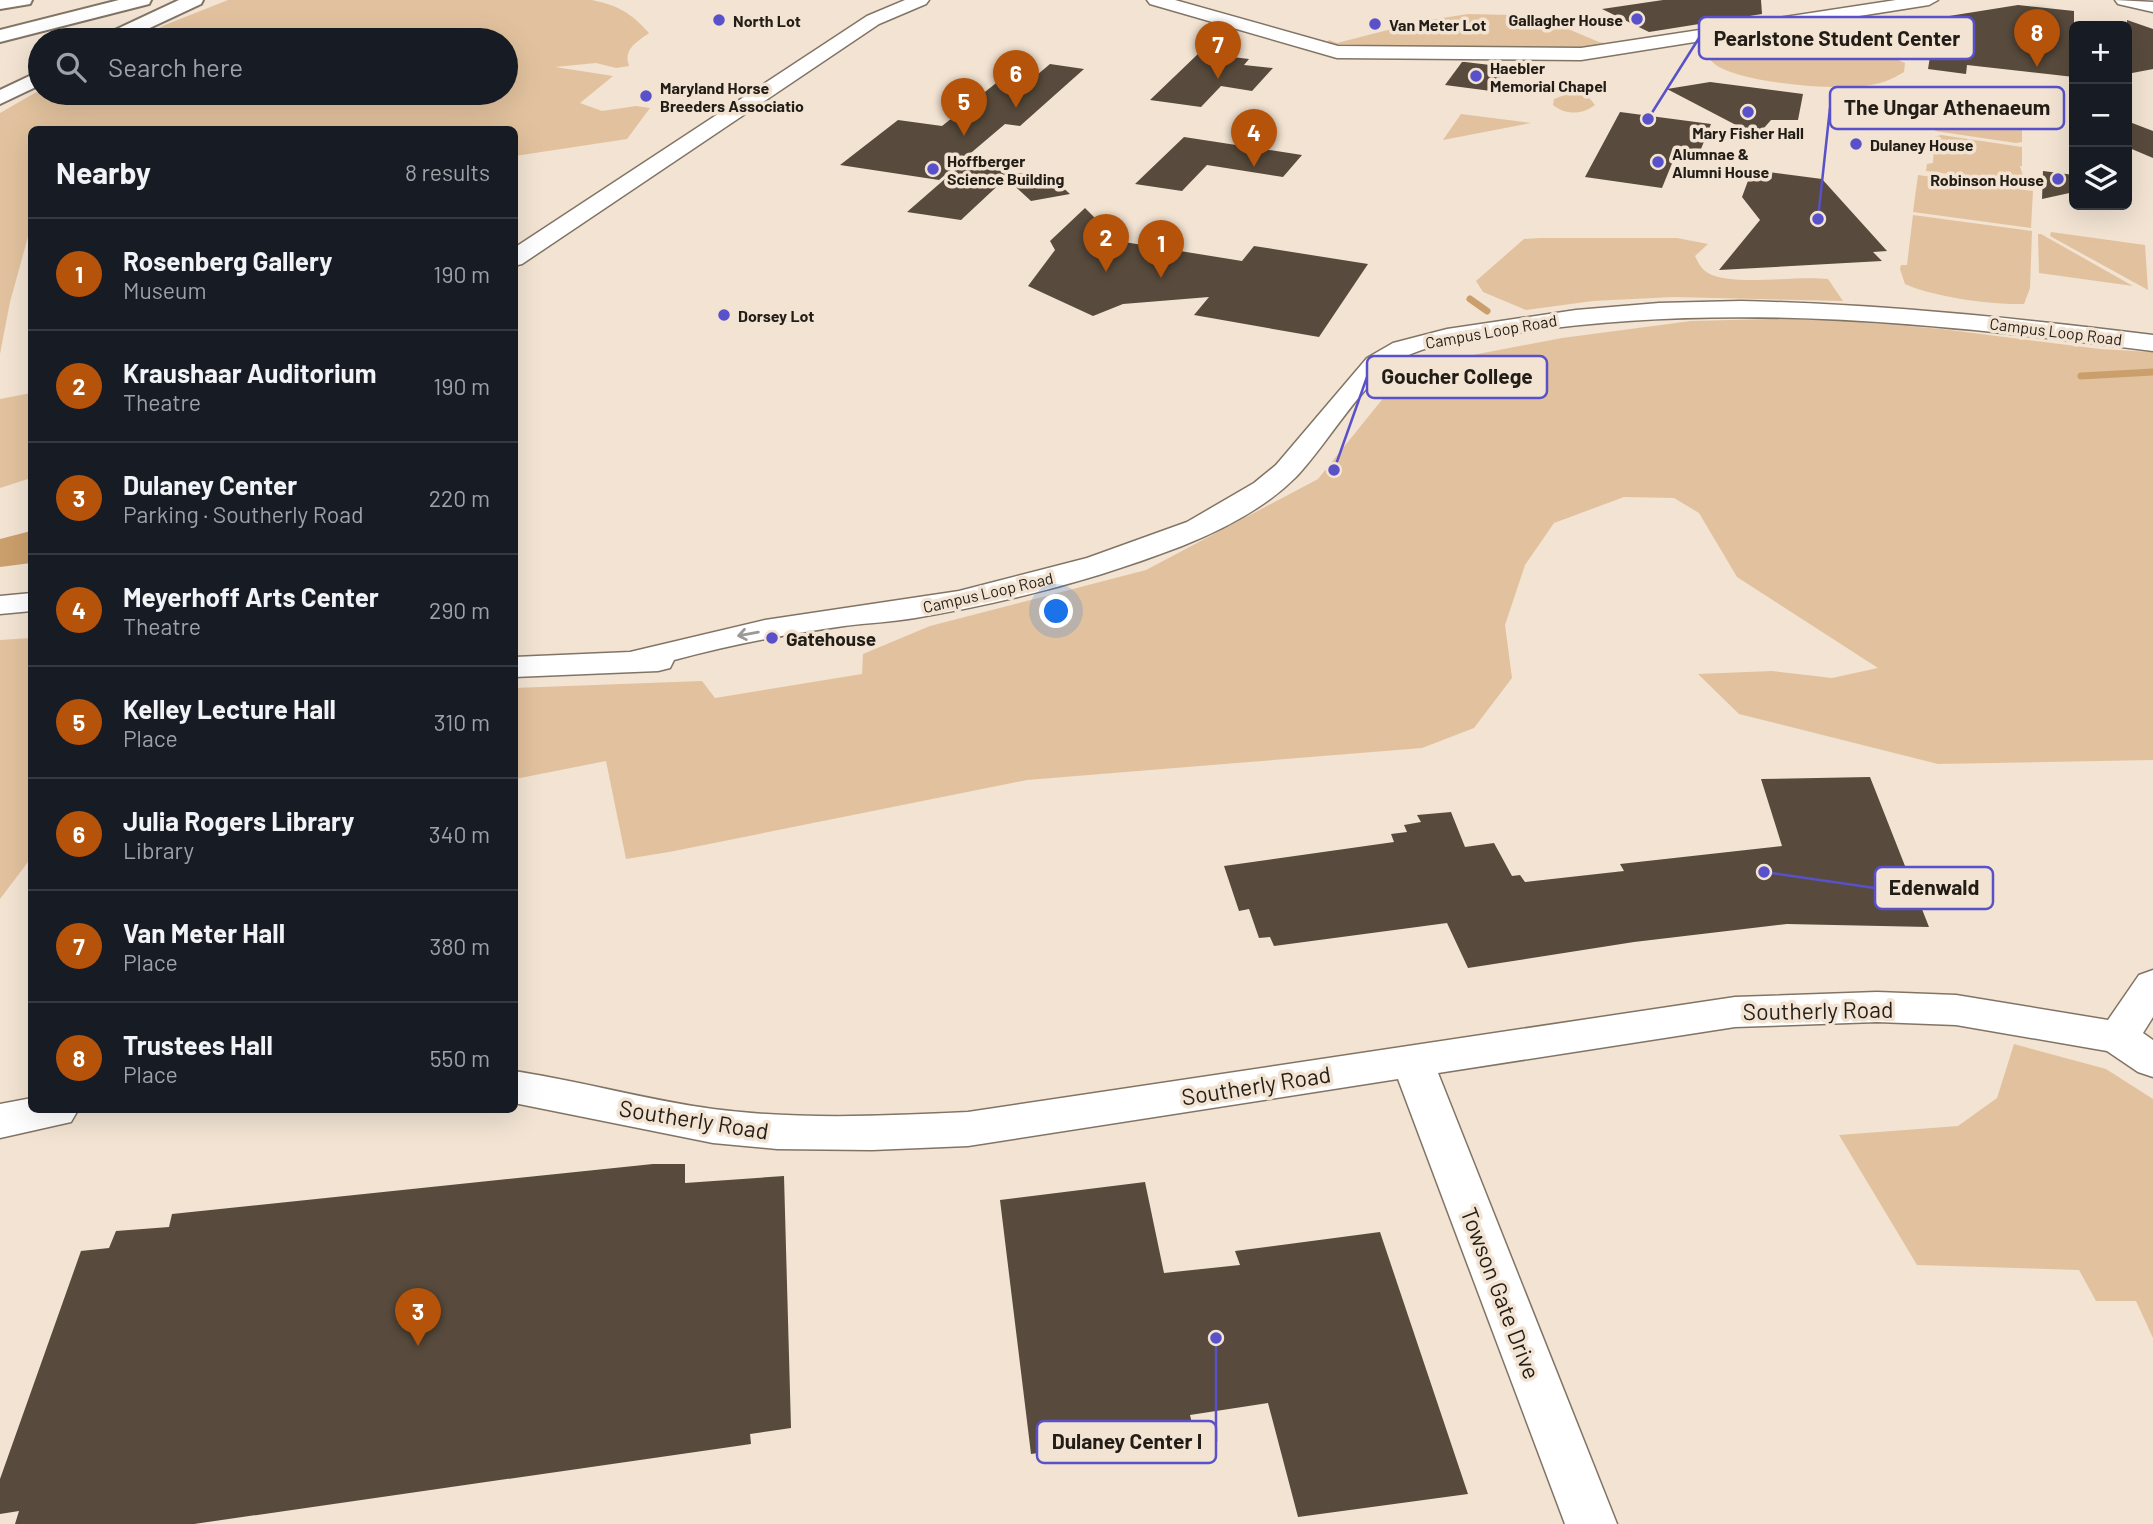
<!DOCTYPE html>
<html lang="en">
<head>
<meta charset="utf-8">
<style>
	:root { --surface:#171b24; --page:#242831; --text:#f1f3f6; --muted:#9ea1a6; --line:#363941; --accent:#b45309 }
	body { margin:0; font-family:Barlow,sans-serif; background:var(--page); color:var(--text) }
	.controls { position:absolute; right:21px; top:21px; display:grid; overflow:hidden; border-radius:10px; box-shadow:0 7px 28px #0002 }
	.controls button { width:63px; height:63px; display:grid; place-items:center; padding:0; border:0; border-bottom:2px solid var(--line); background:var(--surface); color:var(--text); font:35px sans-serif }
	.you { position:absolute; left:1057px; top:612px; width:24px; height:24px; margin:-18px; border:5px solid #fff; border-radius:50%; background:#1a73e8; box-shadow:0 0 0 10px #1a73e833 }
	.badge { display:grid; place-items:center; width:46px; height:46px; border-radius:50%; background:var(--accent); color:#fff; font-size:23px; font-weight:700 }
	.pin { position:absolute; translate:-50% -58px; filter:drop-shadow(0 2px 4px #0008) }
	.pin::after { content:''; position:absolute; top:37px; width:24px; height:21px; background:inherit; clip-path:polygon(0 0,100% 0,50% 100%) }
	.list { margin:0; padding:0; list-style:none }
	h2 { display:flex; justify-content:space-between; align-items:center; height:91px; margin:0; padding:0 28px; font-size:30px }
	h2 small { font-size:23px; font-weight:400; color:var(--muted) }
	.list li { display:grid; grid-template-columns:46px 1fr auto; gap:21px; align-items:center; box-sizing:border-box; height:112px; padding:0 28px; border-top:2px solid var(--line) }
	.list b { display:block; font-size:26px; white-space:nowrap }
	.list p { margin:0; font-size:23px; white-space:nowrap; color:var(--muted) }
	.list em { font-size:23px; font-style:normal; color:var(--muted) }
	.icon { flex:none; width:38px; height:38px; fill:none; stroke:currentColor; stroke-width:2; stroke-linecap:round; stroke-linejoin:round }
	.map { position:relative; flex:none; width:2153px; height:1524px; overflow:hidden }
	.search { position:absolute; background:var(--surface); box-shadow:0 7px 28px #0002; left:28px; top:28px; width:490px; height:77px; display:flex; align-items:center; gap:18px; box-sizing:border-box; padding:0 24px; border-radius:38px; color:var(--muted); font-size:26px }
	.panel { position:absolute; background:var(--surface); box-shadow:0 7px 28px #0002; left:28px; top:126px; width:490px; height:987px; border-radius:10px }
	.map>svg:first-child { display:block }
	.green { fill:#e2c29e }
	.water { fill:#cb9f6c }
	.lines { fill:none; stroke-linecap:round; stroke-linejoin:round }
	.stream { stroke:#cb9f6c; stroke-width:7 }
	.building { fill:#584b3d }
	.minor-casing { stroke:#827465; stroke-width:3 }
	.highway-casing { stroke:#827465; stroke-width:4 }
	.minor { fill:#fff; fill-rule:evenodd }
	.highway { fill:#fff; fill-rule:evenodd }
	.oneway { stroke:#9c9996 }
	.poi-dot { fill:#5851c9; stroke:#f2e3d2; stroke-width:2.5 }
	.labels { text-anchor:middle; dominant-baseline:central; stroke-width:7; stroke-linejoin:round; paint-order:stroke }
	.far-poi-label { font-size:16px; font-weight:bold; fill:#221d16; stroke:#f2e3d2; text-anchor:start }
	.far-street-label { font-size:16px; fill:#221d16; stroke:#f2e3d2 }
	.poi-label { font-size:19px; font-weight:bold; fill:#221d16; stroke:#f2e3d2; text-anchor:start }
	.near-street-label { font-size:23px; fill:#221d16; stroke:#f2e3d2 }
	.leader { fill:none; stroke:#5851c9; stroke-width:2.5 }
	.callout-dot { fill:#5851c9; stroke:#f2e3d2; stroke-width:2.5 }
	.callout { fill:#f2e3d2; stroke:#5851c9; stroke-width:2.5 }
	.callout-label { font-size:21px; text-anchor:middle; font-weight:bold; fill:#221d16 }
</style>
</head>
<body>
<div class="map">
<svg width="2153" height="1524" viewBox="0 0 2153 1524">
	<rect width="100%" height="100%" fill="#f2e3d2"/>
	<g class="green">
		<path d="M 228,0 L 592,0 C 619,6 630,12 649,33 C 637,42 623,49 629,66 L 616,68 L 596,63 L 555,67 L 613,76 L 580,103 L 602,111 L 636,106 L 650,108 L 627,139 L 515,156 L 514,130 L 32,130 L 31,226 L 10,302 L 0,354 L 0,113 L 40,90 L 40,93 L 506,93 L 506,40 L 134,40 L 165,25 Z"/>
		<polygon points="1468,14 1512,15 1549,21 1599,42 1617,45 1583,50 1356,50 1325,44 1329,40 1337,43 1423,21"/>
		<path d="M 1822,26 L 1905,63 L 1904,72 C 1891,80 1878,85 1863,86 C 1829,90 1748,83 1719,67 C 1712,63 1708,57 1705,51 L 1708,45 L 1717,42 Z"/>
		<path d="M 1575,91 L 1586,94 L 1595,105 C 1582,115 1565,115 1553,105 L 1554,99 Z"/>
		<polygon points="1978,93 2041,119 2014,124 2022,128 2022,142 2016,143 1935,131 1938,116"/>
		<polygon points="1461,114 1531,123 1443,140"/>
		<polygon points="1941,135 2022,147 2022,166 2020,166 2023,176 2027,177 2026,184 1926,171 1927,164 1933,163 1934,137"/>
		<polygon points="1918,175 2033,191 2031,228 1913,212"/>
		<path d="M 1913,215 L 2032,231 L 2030,288 L 2024,304 C 1993,305 1933,297 1905,284 L 1900,269 L 1901,265 L 1907,265 Z"/>
		<polygon points="2051,232 2145,245 2148,290 2050,236"/>
		<polygon points="2038,234 2041,234 2133,286 2039,273"/>
		<path d="M 1540,238 L 1677,238 L 1708,244 L 1695,256 C 1698,262 1701,269 1708,273 C 1733,287 1796,275 1828,279 L 1843,301 L 1673,297 L 1593,301 L 1526,310 L 1483,292 L 1476,281 L 1524,239 Z"/>
		<polygon points="1814,318 1942,329 2100,349 2153,352 2153,760 1938,764 1739,714 1698,674 1772,671 1832,678 1878,668 1737,577 1699,513 1674,498 1624,497 1554,523 1525,565 1505,625 1512,678 1474,728 1422,748 1027,780 669,852 626,859 606,761 515,779 514,688 702,681 715,698 862,674 863,654 930,626 1146,570 1318,479 1393,386 1457,358 1562,338 1691,321"/>
		<polygon points="31,393 31,478 0,488 0,399"/>
		<polygon points="31,638 31,858 0,899 0,640"/>
		<polygon points="2014,1044 2106,1069 2153,1099 2153,1338 2136,1301 2096,1301 2079,1270 1917,1265 1839,1135 1958,1126 1997,1098"/>
	</g>
	<polygon class="water" points="31,531 31,563 0,567 0,539"/>
	<g class="lines">
		<g class="stream">
			<polyline points="1470,299 1487,311"/>
			<polyline points="2081,376 2153,372"/>
		</g>
	</g>
	<g class="building">
		<polygon points="1663,0 1761,0 1762,14 1649,32 1602,9"/>
		<polygon points="2018,5 2074,11 2074,77 1967,65 1966,74 1928,69 1933,38 1899,24"/>
		<polygon points="2127,20 2153,29 2153,69 2127,74"/>
		<polygon points="1199,53 1249,59 1244,65 1273,68 1252,91 1221,86 1201,107 1150,100"/>
		<polygon points="1462,62 1465,62 1507,67 1491,91 1445,85"/>
		<polygon points="1050,64 1084,69 1020,126 1005,124 939,180 840,165 898,120 942,126 1005,76 1031,80"/>
		<polygon points="1710,82 1803,94 1798,120 1771,120 1757,136 1667,89"/>
		<polygon points="1620,112 1711,124 1697,159 1675,156 1662,188 1585,177"/>
		<polygon points="2127,121 2153,131 2153,158 2127,147"/>
		<polygon points="1184,137 1302,155 1283,177 1207,165 1182,191 1135,184"/>
		<polygon points="961,165 1038,176 1048,174 1070,194 1031,201 1006,178 961,220 907,212"/>
		<polygon points="1752,170 1822,179 1887,251 1873,252 1882,261 1719,270 1760,220 1742,197"/>
		<polygon points="2043,171 2074,175 2074,192 2042,199"/>
		<polygon points="1085,208 1118,241 1242,261 1254,246 1368,264 1319,337 1194,315 1209,297 1123,304 1093,316 1028,286 1055,250 1050,241"/>
		<polygon points="1870,777 1929,927 1787,924 1634,942 1468,968 1447,923 1274,946 1270,937 1259,938 1249,909 1239,911 1224,866 1394,842 1391,834 1407,832 1404,825 1421,822 1417,815 1451,812 1465,847 1494,843 1512,876 1520,875 1525,882 1624,871 1620,864 1782,846 1761,779"/>
		<polygon points="653,1164 685,1164 685,1183 784,1176 791,1428 750,1434 751,1444 194,1524 15,1524 19,1511 0,1514 0,1479 81,1251 109,1248 116,1231 169,1227 172,1214"/>
		<polygon points="1145,1182 1164,1273 1240,1265 1235,1251 1380,1232 1468,1494 1298,1517 1268,1403 1190,1415 1194,1432 1031,1454 1000,1200"/>
	</g>
	<g class="lines">
		<g class="minor-casing">
			<g id="minor">
				<polygon points="905,0 929,0 926,4 879,24 522,264 514,266 514,248 867,16"/>
				<polygon points="1147,0 1175,0 1338,46 1581,48 1896,0 1938,0 1929,5 1581,60 1337,58 1150,4"/>
				<polygon points="2115,0 2153,2 2153,12 2118,4"/>
				<path d="M 1741,301 C 1879,304 2016,318 2153,335 L 2153,351 C 1943,324 1734,301 1523,332 C 1483,338 1437,340 1400,359 C 1365,378 1326,446 1296,477 C 1265,508 1222,530 1182,546 C 1097,579 1005,603 915,618 C 891,622 868,623 844,626 C 787,634 730,645 674,660 L 670,668 L 658,671 L 514,677 L 514,657 L 630,652 L 765,620 L 959,591 L 1087,558 L 1187,522 L 1254,483 L 1276,465 L 1367,358 L 1393,343 L 1447,329 L 1576,310 L 1659,303 Z"/>
				<polygon points="32,593 32,611 0,614 0,596"/>
				<path d="M 2153,970 L 2153,1017 L 2143,1033 L 2153,1040 L 2153,1077 L 2138,1072 L 2107,1051 L 1956,1025 L 1877,1022 L 1735,1027 L 1438,1073 L 1617,1524 L 1565,1524 L 1398,1079 L 968,1146 L 872,1150 L 777,1149 L 713,1143 L 514,1103 L 514,1071 C 581,1081 646,1100 713,1109 C 798,1120 883,1116 968,1112 L 1735,997 L 1877,992 L 1956,995 L 2108,1020 L 2139,975 Z"/>
				<polygon points="32,1098 32,1110 78,1110 71,1122 0,1138 0,1104"/>
			</g>
		</g>
		<g class="highway-casing">
			<g id="highway">
				<polygon points="0,0 32,0 30,4 0,9"/>
				<polygon points="119,0 151,0 149,4 0,42 0,30"/>
				<polygon points="179,0 203,0 201,4 124,40 99,40 102,36"/>
				<polygon points="40,71 40,85 0,104 0,90"/>
			</g>
		</g>
		<use href="#minor" class="minor"/>
		<use href="#highway" class="highway"/>
	</g>
	<defs><path id="oneway-shaft" d="M-6 0H5M1.5-3L5.5 0L1.5 3" fill="none" stroke-width="1.6" stroke-linecap="round" stroke-linejoin="round" transform="scale(1.75)"/></defs>
	<use class="oneway" href="#oneway-shaft" transform="translate(748 634) rotate(170)"/>
	<g class="poi-dot">
		<circle cx="1637" cy="19" r="7"/>
		<circle cx="719" cy="20" r="7"/>
		<circle cx="1375" cy="24" r="7"/>
		<circle cx="1476" cy="76" r="7"/>
		<circle cx="646" cy="96" r="7"/>
		<circle cx="1748" cy="112" r="7"/>
		<circle cx="1856" cy="144" r="7"/>
		<circle cx="1658" cy="162" r="7"/>
		<circle cx="933" cy="169" r="7"/>
		<circle cx="2058" cy="179" r="7"/>
		<circle cx="724" cy="315" r="7"/>
		<circle cx="772" cy="638" r="7"/>
	</g>
	<g class="labels">
		<g class="far-poi-label">
			<text x="1623" y="19" text-anchor="end">Gallagher House</text>
			<text x="733" y="20">North Lot</text>
			<text x="1389" y="24">Van Meter Lot</text>
			<text x="1490" y="67">Haebler<tspan x="1490" dy="18">Memorial Chapel</tspan></text>
			<text x="660" y="87">Maryland Horse<tspan x="660" dy="18">Breeders Associatio</tspan></text>
			<text x="1748" y="132" text-anchor="middle">Mary Fisher Hall</text>
			<text x="1870" y="144">Dulaney House</text>
			<text x="1672" y="153">Alumnae &amp;<tspan x="1672" dy="18">Alumni House</tspan></text>
			<text x="947" y="160">Hoffberger<tspan x="947" dy="18">Science Building</tspan></text>
			<text x="2044" y="179" text-anchor="end">Robinson House</text>
			<text x="738" y="315">Dorsey Lot</text>
		</g>
		<g class="far-street-label">
			<text transform="translate(1491 331) rotate(-10)">Campus Loop Road</text>
			<text transform="translate(2056 331) rotate(7)">Campus Loop Road</text>
			<text transform="translate(988 592) rotate(-13)">Campus Loop Road</text>
		</g>
		<g class="poi-label">
			<text x="786" y="638">Gatehouse</text>
		</g>
		<g class="near-street-label">
			<text transform="translate(1818 1010) rotate(-1)">Southerly Road</text>
			<text transform="translate(1256 1085) rotate(-9)">Southerly Road</text>
			<text transform="translate(694 1119) rotate(9)">Southerly Road</text>
			<text transform="translate(1501 1293) rotate(69)">Towson Gate Drive</text>
		</g>
	</g>
	<path class="leader" d="M1648 119L1699 38M1818 219L1830 108M1334 470L1367 377M1764 872L1875 888M1216 1338L1216 1442"/>
	<g class="callout-dot">
		<circle cx="1648" cy="119" r="7"/>
		<circle cx="1818" cy="219" r="7"/>
		<circle cx="1334" cy="470" r="7"/>
		<circle cx="1764" cy="872" r="7"/>
		<circle cx="1216" cy="1338" r="7"/>
	</g>
	<g class="callout">
		<rect x="1699" y="17" width="275" height="42" rx="7"/>
		<rect x="1830" y="87" width="234" height="42" rx="7"/>
		<rect x="1367" y="356" width="180" height="42" rx="7"/>
		<rect x="1875" y="867" width="118" height="42" rx="7"/>
		<rect x="1037" y="1421" width="179" height="42" rx="7"/>
	</g>
	<g class="callout-label">
		<text x="1837" y="46">Pearlstone Student Center</text>
		<text x="1947" y="115">The Ungar Athenaeum</text>
		<text x="1457" y="384">Goucher College</text>
		<text x="1934" y="895">Edenwald</text>
		<text x="1127" y="1449">Dulaney Center I</text>
	</g>
</svg>
<div class="controls">
<button>+</button>
<button>−</button>
<button><svg class="icon" aria-label="layers" viewBox="0 0 24 24"><path d="M12 4l9 5-9 5-9-5zM3 14l9 5 9-5"/></svg></button>
</div>
<div class="you"></div>
<div class="pin badge" style="left:1161px;top:278px">1</div>
<div class="pin badge" style="left:1106px;top:272px">2</div>
<div class="pin badge" style="left:418px;top:1346px">3</div>
<div class="pin badge" style="left:1254px;top:167px">4</div>
<div class="pin badge" style="left:964px;top:136px">5</div>
<div class="pin badge" style="left:1016px;top:108px">6</div>
<div class="pin badge" style="left:1218px;top:79px">7</div>
<div class="pin badge" style="left:2037px;top:67px">8</div>
<div class="search"><svg class="icon" aria-label="search" viewBox="0 0 24 24"><circle cx="10" cy="10" r="6"/><path d="M15 15l6 6"/></svg>Search here</div>
<section class="panel">
<h2>Nearby<small>8 results</small></h2>
<ul class="list">
<li><span class="badge">1</span><div><b>Rosenberg Gallery</b><p>Museum</p></div><em>190 m</em></li>
<li><span class="badge">2</span><div><b>Kraushaar Auditorium</b><p>Theatre</p></div><em>190 m</em></li>
<li><span class="badge">3</span><div><b>Dulaney Center</b><p>Parking · Southerly Road</p></div><em>220 m</em></li>
<li><span class="badge">4</span><div><b>Meyerhoff Arts Center</b><p>Theatre</p></div><em>290 m</em></li>
<li><span class="badge">5</span><div><b>Kelley Lecture Hall</b><p>Place</p></div><em>310 m</em></li>
<li><span class="badge">6</span><div><b>Julia Rogers Library</b><p>Library</p></div><em>340 m</em></li>
<li><span class="badge">7</span><div><b>Van Meter Hall</b><p>Place</p></div><em>380 m</em></li>
<li><span class="badge">8</span><div><b>Trustees Hall</b><p>Place</p></div><em>550 m</em></li>
</ul>
</section>
</div>
</body>
</html>
